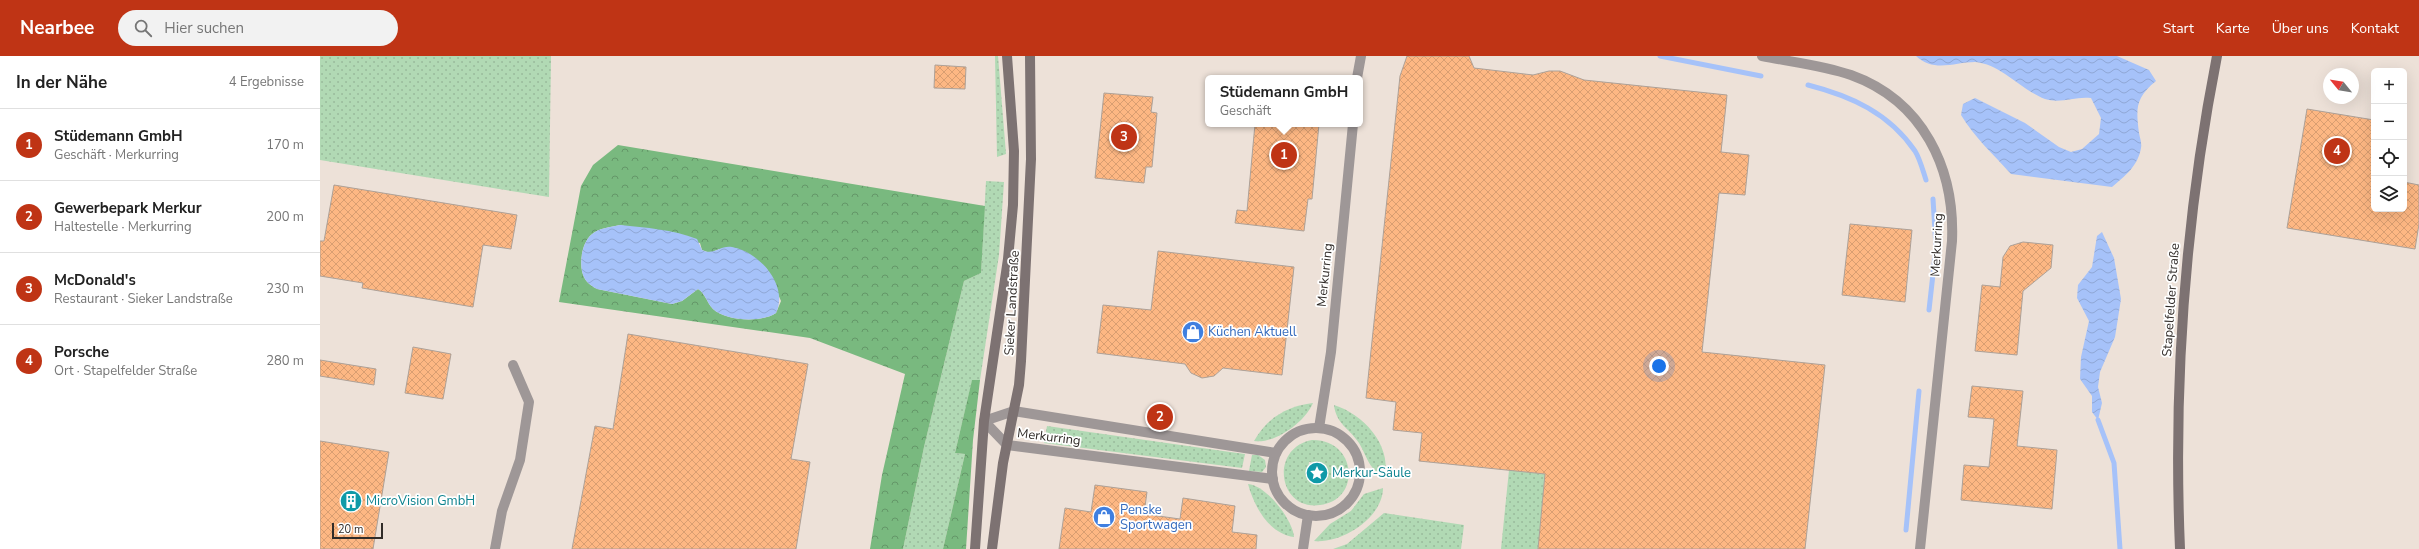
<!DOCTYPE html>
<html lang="de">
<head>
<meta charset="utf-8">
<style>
	:root { --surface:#fff; --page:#f2f2f2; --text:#222; --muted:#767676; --line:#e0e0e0; --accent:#bf3415 }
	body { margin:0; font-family:"Nunito Sans",sans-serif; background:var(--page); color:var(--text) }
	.controls { position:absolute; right:12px; top:12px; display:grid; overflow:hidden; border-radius:6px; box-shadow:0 4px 16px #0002 }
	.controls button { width:36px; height:36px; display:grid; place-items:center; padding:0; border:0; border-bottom:1px solid var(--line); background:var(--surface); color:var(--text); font:20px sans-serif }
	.compass { position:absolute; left:2003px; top:12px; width:36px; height:36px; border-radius:50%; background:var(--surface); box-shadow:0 4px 16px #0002; rotate:300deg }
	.scale { position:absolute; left:12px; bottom:10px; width:51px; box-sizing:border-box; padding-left:4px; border:2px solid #312c29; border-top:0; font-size:11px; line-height:14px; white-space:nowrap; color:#312c29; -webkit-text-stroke:3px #fff; paint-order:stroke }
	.you { position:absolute; left:1339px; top:310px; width:14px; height:14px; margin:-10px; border:3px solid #fff; border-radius:50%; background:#1a73e8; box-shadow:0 0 0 6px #1a73e833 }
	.badge { display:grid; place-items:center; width:26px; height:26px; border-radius:50%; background:var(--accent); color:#fff; font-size:13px; font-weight:700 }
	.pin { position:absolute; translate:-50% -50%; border:2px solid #fff; box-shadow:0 1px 4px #0006 }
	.popup { position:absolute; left:885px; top:19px; width:158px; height:52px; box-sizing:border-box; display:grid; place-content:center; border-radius:6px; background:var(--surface); filter:drop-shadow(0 1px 3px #0005); font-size:13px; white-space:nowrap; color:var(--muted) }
	.popup b { font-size:15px; color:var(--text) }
	.popup::after { content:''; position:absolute; left:50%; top:100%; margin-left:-8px; border:8px solid transparent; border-top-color:var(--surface) }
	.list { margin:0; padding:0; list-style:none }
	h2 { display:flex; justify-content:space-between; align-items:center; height:52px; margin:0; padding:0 16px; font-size:17px }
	h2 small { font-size:13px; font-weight:400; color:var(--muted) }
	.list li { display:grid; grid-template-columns:26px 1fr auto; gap:12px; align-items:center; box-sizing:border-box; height:72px; padding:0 16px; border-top:1px solid var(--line) }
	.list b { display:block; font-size:15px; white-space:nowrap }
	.list p { margin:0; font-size:13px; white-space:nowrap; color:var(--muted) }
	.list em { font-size:13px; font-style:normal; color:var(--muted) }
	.icon { flex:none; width:22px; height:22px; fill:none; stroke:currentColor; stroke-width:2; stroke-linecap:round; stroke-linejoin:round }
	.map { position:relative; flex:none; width:2099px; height:493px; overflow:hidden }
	header { display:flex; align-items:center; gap:24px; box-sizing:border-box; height:56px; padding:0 20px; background:var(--accent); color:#fff }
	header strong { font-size:19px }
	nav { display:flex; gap:22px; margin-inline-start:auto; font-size:14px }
	.search { width:280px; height:36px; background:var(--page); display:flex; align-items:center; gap:10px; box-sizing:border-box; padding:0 14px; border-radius:22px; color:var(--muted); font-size:15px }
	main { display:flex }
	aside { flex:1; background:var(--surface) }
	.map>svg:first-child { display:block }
	.grass { fill:url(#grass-dots); fill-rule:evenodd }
	.forest { fill:url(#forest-crowns); fill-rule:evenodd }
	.water { fill:url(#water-waves) }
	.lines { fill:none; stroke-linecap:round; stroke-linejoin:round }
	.stream { stroke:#a6c2f9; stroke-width:5 }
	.building { fill:url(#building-cross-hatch); stroke:#ada198 }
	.street { stroke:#9e9797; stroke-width:10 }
	.secondary { stroke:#7d7272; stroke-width:10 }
	.labels { text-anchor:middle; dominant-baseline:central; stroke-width:3.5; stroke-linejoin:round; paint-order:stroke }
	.street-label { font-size:13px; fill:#312c29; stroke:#fff }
	.shop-label { font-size:13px; fill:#366cbe; stroke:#fff; text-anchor:start }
	.culture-label { font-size:13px; fill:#0d838f; stroke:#fff; text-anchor:start }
</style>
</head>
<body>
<header>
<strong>Nearbee</strong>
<div class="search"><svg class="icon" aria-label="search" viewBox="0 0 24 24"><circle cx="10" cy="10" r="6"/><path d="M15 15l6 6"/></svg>Hier suchen</div>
<nav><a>Start</a><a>Karte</a><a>Über uns</a><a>Kontakt</a></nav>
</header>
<main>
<aside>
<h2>In der Nähe<small>4 Ergebnisse</small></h2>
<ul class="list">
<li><span class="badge">1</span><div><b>Stüdemann GmbH</b><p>Geschäft · Merkurring</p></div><em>170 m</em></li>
<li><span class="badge">2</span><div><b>Gewerbepark Merkur</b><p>Haltestelle · Merkurring</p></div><em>200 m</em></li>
<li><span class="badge">3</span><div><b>McDonald's</b><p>Restaurant · Sieker Landstraße</p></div><em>230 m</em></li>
<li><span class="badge">4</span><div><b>Porsche</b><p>Ort · Stapelfelder Straße</p></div><em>280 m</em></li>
</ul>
</aside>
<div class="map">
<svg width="2099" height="493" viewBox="0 0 2099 493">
	<defs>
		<pattern id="grass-dots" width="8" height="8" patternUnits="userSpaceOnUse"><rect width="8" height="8" fill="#b1d9b4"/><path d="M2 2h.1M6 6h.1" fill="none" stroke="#99ba9b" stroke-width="1.8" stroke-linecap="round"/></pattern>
		<pattern id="forest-crowns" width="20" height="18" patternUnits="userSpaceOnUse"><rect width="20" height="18" fill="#79b97f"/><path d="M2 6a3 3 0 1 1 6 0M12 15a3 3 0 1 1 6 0" fill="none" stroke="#649768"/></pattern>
		<pattern id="water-waves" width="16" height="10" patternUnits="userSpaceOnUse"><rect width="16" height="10" fill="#a6c2f9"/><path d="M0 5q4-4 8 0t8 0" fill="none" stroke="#8fa7d5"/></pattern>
		<pattern id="building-cross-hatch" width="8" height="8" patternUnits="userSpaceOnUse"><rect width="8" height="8" fill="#fdb783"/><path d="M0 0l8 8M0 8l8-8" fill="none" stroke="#d99e71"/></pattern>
	</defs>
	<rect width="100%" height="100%" fill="#ede1d8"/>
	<g class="grass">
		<polygon points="0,0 231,0 229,141 0,104"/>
		<polygon points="675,0 678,0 686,98 677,101"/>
		<polygon points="666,125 684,126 679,199 660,324 652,325 635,397 645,398 623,493 583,493 604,391 644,225 661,217"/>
		<path d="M 993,347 C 985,366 955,388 934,385 C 947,362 967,350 993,347 Z"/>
		<path d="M 1014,349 C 1043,358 1071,388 1065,420 C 1049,415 1047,400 1039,387 C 1030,373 1016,368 1014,349 Z"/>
		<polygon points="727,370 903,395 925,398 922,412 724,387"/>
		<path d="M 992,384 C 1037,383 1042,444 1000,449 C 958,455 949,392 992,384 ZM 989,406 L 1006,409 L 1004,426 L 987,424 Z"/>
		<polygon points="932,399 938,399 945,404 946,411 942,416 929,415"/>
		<polygon points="1189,414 1225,418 1218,493 1181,493"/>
		<path d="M 928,428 C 946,429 973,464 974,481 C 948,477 934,450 928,428 Z"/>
		<path d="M 1063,432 C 1063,462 1021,488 994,485 L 1010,468 L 1031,455 L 1044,438 Z"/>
		<polygon points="1064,457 1144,469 1141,493 1013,493 1027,488"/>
	</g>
	<g class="forest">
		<path d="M 298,89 L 665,150 L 661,217 L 644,225 L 604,391 L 583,493 L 550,493 L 562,419 L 585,318 L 490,282 L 239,246 L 261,130 L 273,109 ZM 300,169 L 380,187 L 382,194 L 390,197 L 399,193 L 424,195 L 447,213 L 461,245 L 456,257 C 441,267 406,265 393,253 C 387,247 385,237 378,233 L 362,245 L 352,248 L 277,233 C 272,230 268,228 265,223 C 258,212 261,188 271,179 C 278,172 291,171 300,169 Z"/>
		<polygon points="652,324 660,324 653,384 646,493 623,493 645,398 635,397"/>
	</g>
	<g class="water">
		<path d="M 1596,0 L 1797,0 L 1829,14 L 1836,25 C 1815,42 1816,53 1819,77 C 1820,82 1822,88 1821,92 C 1818,110 1805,120 1792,131 L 1691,118 C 1674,99 1654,81 1641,59 L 1643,48 L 1655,42 L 1705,67 L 1739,91 L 1751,96 L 1762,93 L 1779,78 L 1781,62 L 1771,42 C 1755,40 1741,48 1725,43 C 1701,34 1681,8 1655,6 C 1635,6 1614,17 1596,0 Z"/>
		<path d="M 300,169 C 326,172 352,173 377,183 L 382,194 C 394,200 400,189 412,191 C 440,196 469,230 456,257 C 441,267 406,265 393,253 C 387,247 385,237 378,233 L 362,245 L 352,248 L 277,233 C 272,230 268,228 265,223 C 258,212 261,188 271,179 C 278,172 291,171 300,169 Z"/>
		<polygon points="1782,176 1794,202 1801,243 1795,281 1780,316 1778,331 1782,347 1778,364 1772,356 1772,340 1760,323 1761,301 1769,265 1757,242 1758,229 1772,211 1777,180"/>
	</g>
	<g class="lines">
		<g class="stream">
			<polyline points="1340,0 1441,20"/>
			<path d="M 1488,29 C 1531,40 1569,57 1595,95 C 1600,103 1603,115 1606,124"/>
			<polyline points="1609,254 1616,191 1613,143"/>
			<polyline points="1778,364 1794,407 1800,493"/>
			<polyline points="1586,474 1599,335"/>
		</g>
	</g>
	<g class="building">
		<polygon points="1087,0 1149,0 1154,12 1213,19 1229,15 1240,15 1264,24 1407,39 1401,96 1429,99 1425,139 1399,137 1382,296 1505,309 1485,493 1218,493 1225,418 1099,405 1102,377 1073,374 1076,346 1046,342 1080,20"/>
		<polygon points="615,9 646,11 645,33 614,32"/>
		<polygon points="784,37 833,41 831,56 837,57 832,111 826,111 824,127 775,122"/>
		<polygon points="1987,53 2054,64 2054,153 2084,153 2084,126 2099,129 2099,168 2095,193 1967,172"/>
		<polygon points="935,68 999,68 992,143 988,143 984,175 915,167 917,154 927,155"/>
		<polygon points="14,129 197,159 191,193 163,189 153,251 42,232 43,227 0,220 0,185 4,185"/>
		<polygon points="1530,168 1592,174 1585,246 1522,239"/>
		<polygon points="1703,186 1733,189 1731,212 1703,235 1697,299 1655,295 1662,229 1680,231 1683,201 1690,190"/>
		<polygon points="838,195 974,211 962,319 903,312 894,320 882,322 871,317 865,308 777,297 783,249 831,254"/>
		<polygon points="308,278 488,308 471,403 490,406 476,493 252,493 275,370 293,373"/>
		<polygon points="93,291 131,298 123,343 85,337"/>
		<polygon points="0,304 56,313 54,329 0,320"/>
		<polygon points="1652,330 1703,335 1697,390 1737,394 1732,453 1641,444 1644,409 1669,411 1674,363 1648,361"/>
		<polygon points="0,385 69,396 53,493 0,493"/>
		<polygon points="775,429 827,436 824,458 860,463 863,442 915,450 912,476 937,479 936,493 739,493 745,452 771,456"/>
	</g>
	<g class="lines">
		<g class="street">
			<path d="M 1442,0 C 1471,6 1502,9 1531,19 C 1603,45 1635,112 1632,185 L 1600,493"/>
			<polyline points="1037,22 1041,0"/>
			<circle cx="996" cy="416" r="44"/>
			<polyline points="999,372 1011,296 1033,68"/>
			<polyline points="953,423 687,389 664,365 694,355 956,397"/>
			<polyline points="175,493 182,455 200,404 209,346 193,309"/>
			<polyline points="983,493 988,459"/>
		</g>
		<g class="secondary">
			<polyline points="655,493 664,365 688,203 693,149 694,95 687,0"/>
			<polyline points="672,493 683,407 699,329 701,305 711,103 710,0"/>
			<path d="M 1860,493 C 1853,327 1865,163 1897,0"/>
		</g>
	</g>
	<defs>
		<g id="shop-disc" transform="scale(1.15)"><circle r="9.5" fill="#3f7fe0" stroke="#fff"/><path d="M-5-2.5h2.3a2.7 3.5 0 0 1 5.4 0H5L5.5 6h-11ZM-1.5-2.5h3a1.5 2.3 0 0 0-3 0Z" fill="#fff"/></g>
		<g id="sight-disc" transform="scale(1.15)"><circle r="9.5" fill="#0f9aa8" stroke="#fff"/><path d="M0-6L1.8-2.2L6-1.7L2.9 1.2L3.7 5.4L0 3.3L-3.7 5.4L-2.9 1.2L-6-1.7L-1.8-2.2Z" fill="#fff"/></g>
		<g id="building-disc" transform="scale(1.15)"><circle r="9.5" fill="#0f9aa8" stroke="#fff"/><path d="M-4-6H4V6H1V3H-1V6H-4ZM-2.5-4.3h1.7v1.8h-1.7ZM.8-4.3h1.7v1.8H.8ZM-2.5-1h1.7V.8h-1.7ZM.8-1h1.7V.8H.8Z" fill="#fff"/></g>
	</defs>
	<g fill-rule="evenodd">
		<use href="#shop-disc" x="873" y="276"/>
		<use href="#sight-disc" x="997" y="417"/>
		<use href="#building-disc" x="31" y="445"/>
		<use href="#shop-disc" x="784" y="461"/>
	</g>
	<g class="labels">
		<g class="street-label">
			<text transform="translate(1617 189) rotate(-87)">Merkurring</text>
			<text transform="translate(1005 219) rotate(-84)">Merkurring</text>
			<text transform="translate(1851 244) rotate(-86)">Stapelfelder Straße</text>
			<text transform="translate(692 247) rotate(-87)">Sieker Landstraße</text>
			<text transform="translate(729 381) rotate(7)">Merkurring</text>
		</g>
		<g class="shop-label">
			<text x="888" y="276">Küchen Aktuell</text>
			<text x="800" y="454">Penske<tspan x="800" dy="15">Sportwagen</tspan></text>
		</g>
		<g class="culture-label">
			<text x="1012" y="417">Merkur-Säule</text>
			<text x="46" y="445">MicroVision GmbH</text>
		</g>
	</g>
</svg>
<div class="controls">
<button>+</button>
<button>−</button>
<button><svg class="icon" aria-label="locate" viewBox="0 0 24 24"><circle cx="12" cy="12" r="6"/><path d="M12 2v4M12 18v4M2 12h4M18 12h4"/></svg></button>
<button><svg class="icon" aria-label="layers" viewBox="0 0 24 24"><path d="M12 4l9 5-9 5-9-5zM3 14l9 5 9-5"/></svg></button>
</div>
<svg class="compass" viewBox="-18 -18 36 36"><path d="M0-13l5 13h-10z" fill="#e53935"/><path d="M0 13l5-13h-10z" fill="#767676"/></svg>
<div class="scale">20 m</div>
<div class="you"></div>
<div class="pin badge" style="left:964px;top:99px">1</div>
<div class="popup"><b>Stüdemann GmbH</b>Geschäft</div>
<div class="pin badge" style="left:840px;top:361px">2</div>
<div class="pin badge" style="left:804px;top:81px">3</div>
<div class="pin badge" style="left:2017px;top:95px">4</div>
</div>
</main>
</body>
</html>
